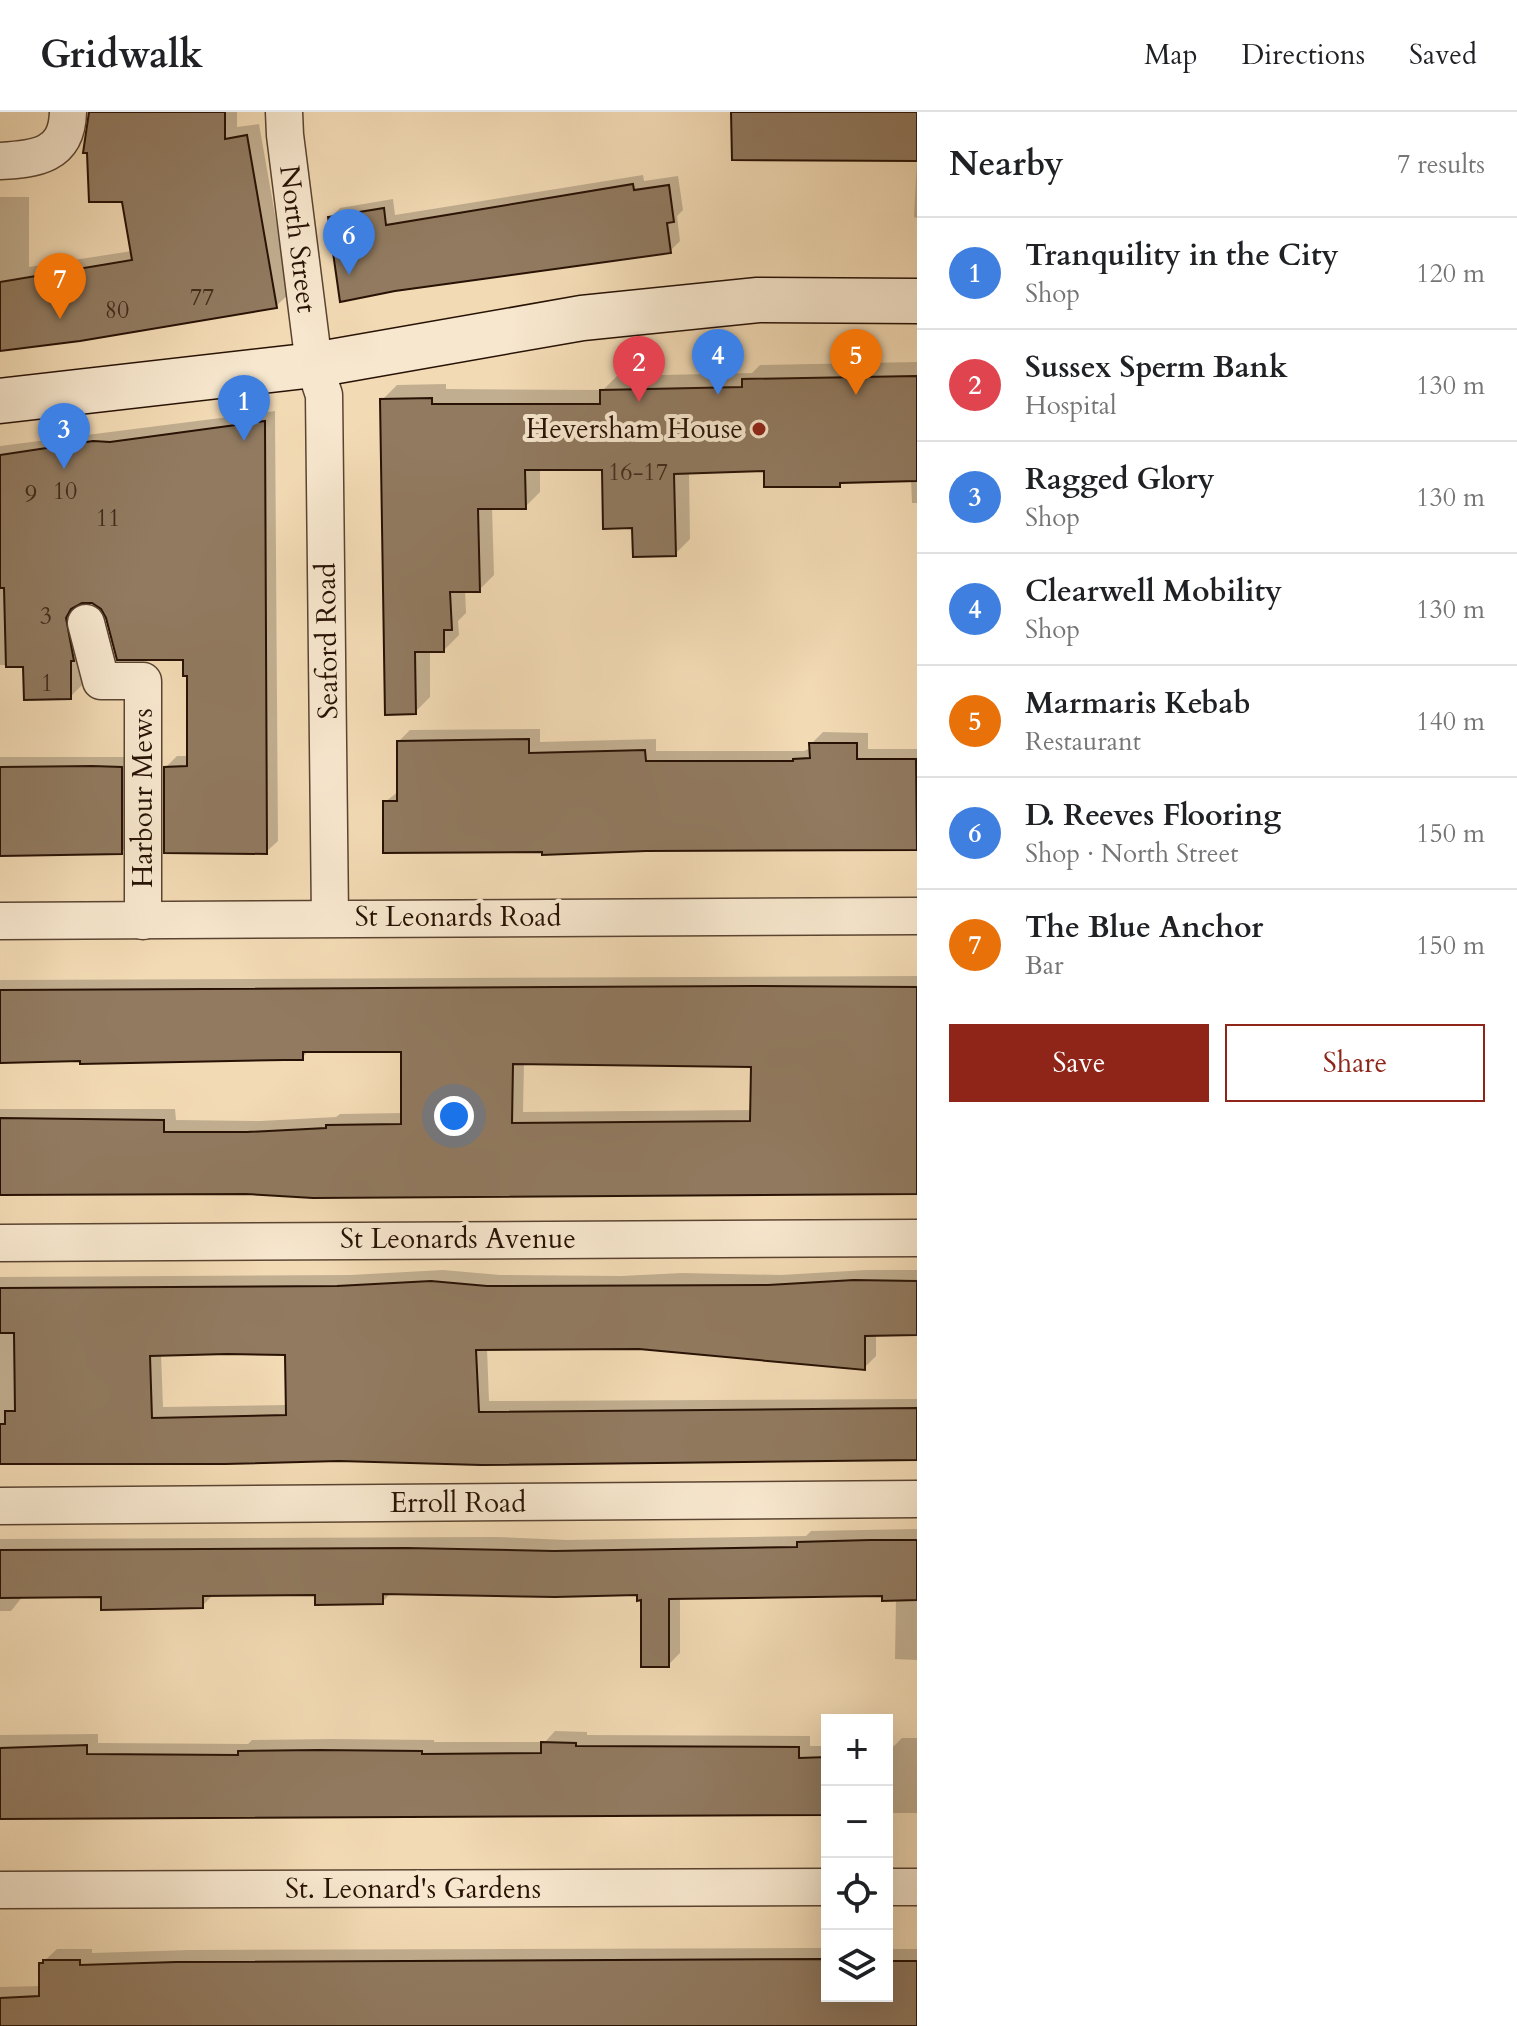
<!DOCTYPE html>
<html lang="en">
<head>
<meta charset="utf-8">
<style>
	:root { --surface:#fff; --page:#f2f2f2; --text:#202124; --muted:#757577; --line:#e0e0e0; --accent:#8f2418 }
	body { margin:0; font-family:Cardo,serif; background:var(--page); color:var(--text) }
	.controls { position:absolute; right:24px; bottom:24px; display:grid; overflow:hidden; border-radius:0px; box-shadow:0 8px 32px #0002 }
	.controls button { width:72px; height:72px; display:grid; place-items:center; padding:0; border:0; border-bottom:2px solid var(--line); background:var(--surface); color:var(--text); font:40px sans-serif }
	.you { position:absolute; left:454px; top:1004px; width:28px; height:28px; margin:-20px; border:6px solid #fff; border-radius:50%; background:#1a73e8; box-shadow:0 0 0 12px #1a73e833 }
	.badge { display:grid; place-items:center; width:52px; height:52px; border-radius:50%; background:var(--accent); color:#fff; font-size:26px; font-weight:700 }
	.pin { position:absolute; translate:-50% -66px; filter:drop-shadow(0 2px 4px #0008) }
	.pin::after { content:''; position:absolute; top:42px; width:28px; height:24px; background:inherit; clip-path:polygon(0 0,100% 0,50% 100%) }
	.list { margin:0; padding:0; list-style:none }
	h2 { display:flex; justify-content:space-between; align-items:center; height:104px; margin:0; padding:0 32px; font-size:34px }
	h2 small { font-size:26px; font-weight:400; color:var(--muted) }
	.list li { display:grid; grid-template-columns:52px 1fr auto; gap:24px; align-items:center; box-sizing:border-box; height:112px; padding:0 32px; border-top:2px solid var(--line) }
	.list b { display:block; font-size:30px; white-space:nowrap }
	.list p { margin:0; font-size:26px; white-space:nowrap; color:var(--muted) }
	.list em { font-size:26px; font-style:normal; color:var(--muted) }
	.actions { display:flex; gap:16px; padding:24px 32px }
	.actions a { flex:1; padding:18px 0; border:2px solid var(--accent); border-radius:0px; text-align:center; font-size:28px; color:var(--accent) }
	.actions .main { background:var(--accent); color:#fff }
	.icon { flex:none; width:44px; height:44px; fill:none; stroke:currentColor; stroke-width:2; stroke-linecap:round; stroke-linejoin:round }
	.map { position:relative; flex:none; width:917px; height:1914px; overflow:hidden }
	header { display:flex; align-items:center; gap:48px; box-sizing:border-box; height:112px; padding:0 40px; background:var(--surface); border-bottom:2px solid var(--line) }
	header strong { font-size:38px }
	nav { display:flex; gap:44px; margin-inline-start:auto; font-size:28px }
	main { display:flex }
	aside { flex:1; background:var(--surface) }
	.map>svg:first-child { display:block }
	.shadow { fill:#0003; fill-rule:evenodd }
	.building { fill:#917a60; stroke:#281205; stroke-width:2; fill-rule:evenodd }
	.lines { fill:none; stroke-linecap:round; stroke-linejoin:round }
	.street-casing { stroke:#5a4431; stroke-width:39 }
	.secondary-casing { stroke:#281205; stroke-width:47 }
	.street { stroke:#f7e7ce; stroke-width:36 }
	.secondary { stroke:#f7e7ce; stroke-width:44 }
	.poi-dot { fill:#8f2418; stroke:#f7e7ce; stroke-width:3 }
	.labels { text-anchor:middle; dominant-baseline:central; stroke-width:8; stroke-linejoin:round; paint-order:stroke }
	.number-label { font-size:24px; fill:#422c1c }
	.street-label { font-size:28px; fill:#281205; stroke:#f7e7ce }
	.poi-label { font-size:28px; fill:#281205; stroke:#f7e7ce; text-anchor:end }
</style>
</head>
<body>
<header>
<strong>Gridwalk</strong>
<nav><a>Map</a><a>Directions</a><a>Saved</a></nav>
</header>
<main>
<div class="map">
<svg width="917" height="1914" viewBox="0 0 917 1914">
	<rect width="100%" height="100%" fill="#f2dab4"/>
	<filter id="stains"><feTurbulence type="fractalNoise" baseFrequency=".0025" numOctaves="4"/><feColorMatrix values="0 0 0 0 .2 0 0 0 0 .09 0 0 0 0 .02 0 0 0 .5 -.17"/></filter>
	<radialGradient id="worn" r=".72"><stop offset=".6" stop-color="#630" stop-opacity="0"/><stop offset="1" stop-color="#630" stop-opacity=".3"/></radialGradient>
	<g class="shadow">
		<polygon points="91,0 237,0 237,15 259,12 289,182 276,194 0,237 0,85 29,85 29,155 132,139 124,88"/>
		<polygon points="733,0 917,0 917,106 914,105 917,47"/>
		<polygon points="643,63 644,69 678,64 683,98 677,104 680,129 670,139 451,169 330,106 340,96 393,87 395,103"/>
		<polygon points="917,250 917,391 912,391 911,367 843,369 839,373 766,357 689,359 690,427 675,442 634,414 604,356 540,356 540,380 525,395 492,395 494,463 479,478 465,478 466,501 458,509 459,523 444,538 430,538 430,585 415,600 382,288 397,273 446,272 446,277 603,278 617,264 752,261 760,253"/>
		<polygon points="275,299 278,729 266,740 166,655 177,644 189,644 189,562 185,546 108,504 102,494 91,489 79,489 76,493 85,536 81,540 82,573 70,585 25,553 0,553 0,334"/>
		<polygon points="540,617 540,630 656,627 656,639 804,639 811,636 811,632 823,620 868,621 868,637 917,637 917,736 544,738 385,690 399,679 399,629 410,618"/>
		<polygon points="0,645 132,645 132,729 121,740 0,742"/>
		<path d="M 917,864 L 917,1081 L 549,1084 L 0,1081 L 0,997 L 175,997 L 176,1008 L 260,1009 L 336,1005 L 340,1002 L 403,1001 L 403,938 L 309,938 L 302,946 L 0,949 L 0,868 ZM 524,950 L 753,953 L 753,998 L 523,1000 Z"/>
		<path d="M 443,1158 L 500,1163 L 621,1164 L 682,1161 L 781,1163 L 866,1158 L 917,1158 L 917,1221 L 876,1222 L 876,1244 L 864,1256 L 639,1235 L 487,1236 L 489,1289 L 917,1287 L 917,1346 L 0,1351 L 0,1165 L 350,1163 ZM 287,1241 L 288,1293 L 163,1295 L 161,1242 Z"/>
		<polygon points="917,1417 917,1548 895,1547 896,1486 884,1482 680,1485 680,1541 668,1553 639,1481 392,1480 382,1490 317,1481 214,1482 202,1494 103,1483 23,1484 11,1499 0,1499 0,1427 497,1425 567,1428 806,1424 811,1419"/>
		<polygon points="555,1619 587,1620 587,1623 810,1624 810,1634 827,1634 827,1702 0,1706 0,1623 98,1622 98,1631 248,1632 252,1628 331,1627 434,1628 434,1630 545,1630"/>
		<polygon points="902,1626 917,1626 917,1701 887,1701 887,1634 894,1634"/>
		<polygon points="806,1836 827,1836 827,1884 887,1884 887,1837 917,1837 917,1913 0,1914 0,1875 41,1874 41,1852 57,1837 92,1837 92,1841 190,1838"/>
	</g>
	<g class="building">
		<polygon points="89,0 225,0 225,27 247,23 277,196 80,229 0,239 0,170 132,148 122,90 89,90 87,41 83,41"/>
		<polygon points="731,0 917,0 917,49 732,48"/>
		<polygon points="633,72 634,78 669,73 674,110 667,111 671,141 395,179 340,190 328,105 384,96 386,113"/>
		<polygon points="917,264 917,369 840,371 840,375 764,375 764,359 674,362 676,444 633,445 632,416 603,417 602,358 525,358 526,397 478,397 480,480 450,480 452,518 444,518 444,540 415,540 416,602 385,603 380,287 432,286 432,292 600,292 600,278 742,275 742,267"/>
		<polygon points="265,309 267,742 164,741 164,655 187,654 187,564 183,564 183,548 117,548 106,506 101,497 92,491 82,491 71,497 66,506 74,549 71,549 71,587 24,588 23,555 6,555 4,476 0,476 0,343 93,329 110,330"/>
		<polygon points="529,627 529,641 645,638 646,649 793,649 793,647 810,646 809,631 857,631 857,647 916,647 917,738 646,739 542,743 542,740 383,741 383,689 397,689 397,629"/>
		<polygon points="92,654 122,655 122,742 0,744 0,655"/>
		<path d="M 750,874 L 917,875 L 917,1082 L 313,1086 L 246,1082 L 0,1083 L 0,1006 L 164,1008 L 164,1020 L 247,1020 L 326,1016 L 326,1013 L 401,1012 L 401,940 L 303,940 L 303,948 L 284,948 L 80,952 L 80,949 L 0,951 L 0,878 ZM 513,952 L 751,955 L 750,1009 L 512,1011 Z"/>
		<path d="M 854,1168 L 917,1169 L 917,1223 L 865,1224 L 865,1258 L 639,1237 L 476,1238 L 479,1300 L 917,1296 L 917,1348 L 481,1353 L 339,1349 L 225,1352 L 0,1352 L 0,1312 L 5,1312 L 5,1299 L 15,1299 L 14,1221 L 0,1221 L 0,1176 L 337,1174 L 431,1169 L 487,1174 L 768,1173 ZM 227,1242 L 285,1243 L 286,1303 L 152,1306 L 150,1244 Z"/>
		<polygon points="870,1428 917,1428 917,1488 882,1489 882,1484 669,1487 669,1555 641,1555 641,1488 637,1489 637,1483 555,1485 383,1482 383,1492 315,1493 315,1483 203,1484 203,1496 101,1498 101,1485 0,1486 0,1438 407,1436 554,1439 797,1435 797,1430"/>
		<polygon points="541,1630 576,1631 576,1634 799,1635 799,1646 827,1645 827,1703 0,1707 0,1636 87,1633 87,1642 238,1643 238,1639 318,1638 422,1639 422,1642 541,1641"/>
		<polygon points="827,1847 827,1884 887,1884 887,1849 917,1849 917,1914 0,1914 0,1886 39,1884 39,1851 43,1851 43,1848 80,1848 80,1853 176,1850"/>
	</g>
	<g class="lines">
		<g class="street-casing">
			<g id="street">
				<polyline points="284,0 285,23 314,253 324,283 330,805"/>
				<path d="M 0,49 C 36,47 67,44 68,0"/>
				<polyline points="86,511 101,569 143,569 143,809"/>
				<polyline points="0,809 917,804"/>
				<polyline points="0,1131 917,1126"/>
				<polyline points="0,1394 917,1387"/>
				<polyline points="887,1775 917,1775"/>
				<polyline points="0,1778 827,1775"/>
			</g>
		</g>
		<g class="secondary-casing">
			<polyline id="secondary" points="0,289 314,253 582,206 758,188 917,189"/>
		</g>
		<use href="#street" class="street"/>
		<use href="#secondary" class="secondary"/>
	</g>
	<circle class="poi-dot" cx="759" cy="317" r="8"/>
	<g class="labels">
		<g class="number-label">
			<text x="202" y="185">77</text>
			<text x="117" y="198">80</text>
			<text x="638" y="360">16-17</text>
			<text x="65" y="379">10</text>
			<text x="31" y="382">9</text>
			<text x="108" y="406">11</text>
			<text x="46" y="504">3</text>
			<text x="47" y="571">1</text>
		</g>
		<g class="street-label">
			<text transform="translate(298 127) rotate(83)">North Street</text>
			<text transform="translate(327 529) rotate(-91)">Seaford Road</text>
			<text transform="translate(143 686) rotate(-90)">Harbour Mews</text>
			<text x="458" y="805">St Leonards Road</text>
			<text x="458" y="1127">St Leonards Avenue</text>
			<text x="458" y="1391">Erroll Road</text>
			<text x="413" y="1777">St. Leonard's Gardens</text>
		</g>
		<g class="poi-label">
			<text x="743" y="317">Heversham House</text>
		</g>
	</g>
	<rect width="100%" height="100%" filter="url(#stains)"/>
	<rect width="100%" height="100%" fill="url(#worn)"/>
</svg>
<div class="controls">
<button>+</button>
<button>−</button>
<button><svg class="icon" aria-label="locate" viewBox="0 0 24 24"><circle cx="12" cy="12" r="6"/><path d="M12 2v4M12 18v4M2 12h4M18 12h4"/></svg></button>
<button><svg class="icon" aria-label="layers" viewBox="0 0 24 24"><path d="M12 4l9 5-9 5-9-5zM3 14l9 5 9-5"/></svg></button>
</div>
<div class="you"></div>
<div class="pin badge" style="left:244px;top:329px;background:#3f7fe0">1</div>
<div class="pin badge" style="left:639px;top:290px;background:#e0444e">2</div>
<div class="pin badge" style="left:64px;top:357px;background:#3f7fe0">3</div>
<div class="pin badge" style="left:718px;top:283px;background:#3f7fe0">4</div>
<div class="pin badge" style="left:856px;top:283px;background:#e8710a">5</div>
<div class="pin badge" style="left:349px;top:163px;background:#3f7fe0">6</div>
<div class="pin badge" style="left:60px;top:207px;background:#e8710a">7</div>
</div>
<aside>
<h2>Nearby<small>7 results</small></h2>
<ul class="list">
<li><span class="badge" style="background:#3f7fe0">1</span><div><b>Tranquility in the City</b><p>Shop</p></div><em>120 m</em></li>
<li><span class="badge" style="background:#e0444e">2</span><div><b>Sussex Sperm Bank</b><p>Hospital</p></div><em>130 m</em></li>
<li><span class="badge" style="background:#3f7fe0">3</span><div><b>Ragged Glory</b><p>Shop</p></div><em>130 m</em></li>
<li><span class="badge" style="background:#3f7fe0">4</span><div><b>Clearwell Mobility</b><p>Shop</p></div><em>130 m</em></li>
<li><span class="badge" style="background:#e8710a">5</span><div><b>Marmaris Kebab</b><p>Restaurant</p></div><em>140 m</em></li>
<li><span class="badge" style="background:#3f7fe0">6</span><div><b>D. Reeves Flooring</b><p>Shop · North Street</p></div><em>150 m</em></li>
<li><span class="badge" style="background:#e8710a">7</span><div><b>The Blue Anchor</b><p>Bar</p></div><em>150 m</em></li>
</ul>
<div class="actions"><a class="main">Save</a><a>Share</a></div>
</aside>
</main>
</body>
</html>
